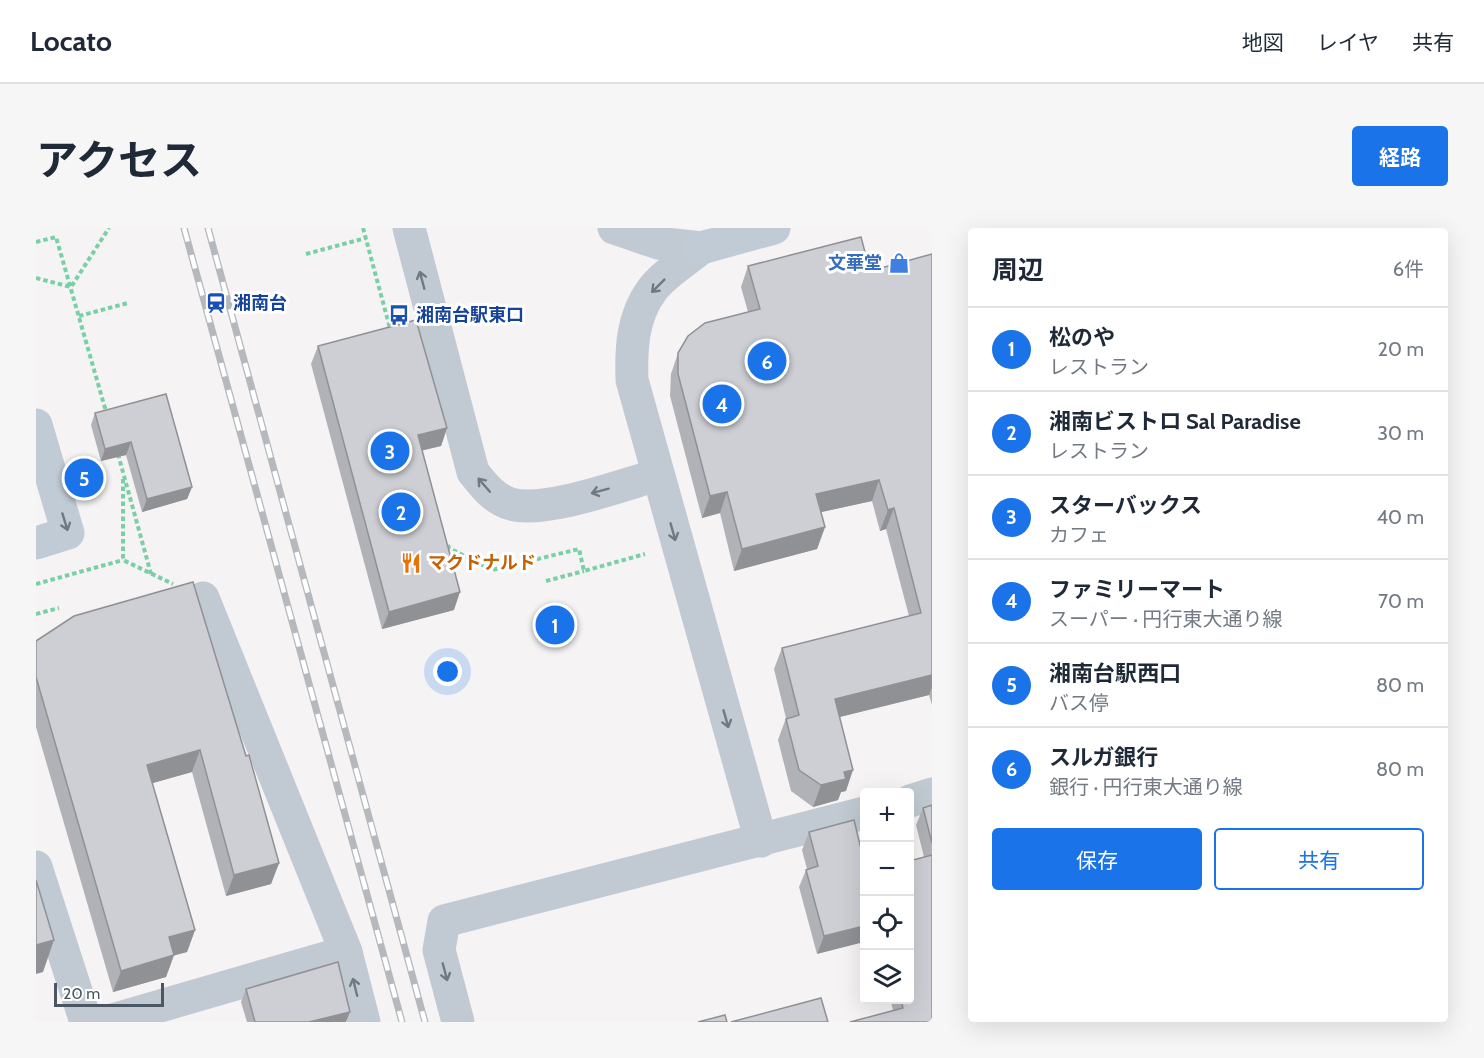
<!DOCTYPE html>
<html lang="ja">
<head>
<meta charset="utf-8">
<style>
	:root { --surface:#fff; --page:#f6f6f7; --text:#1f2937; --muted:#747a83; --line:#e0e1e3; --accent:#1a73e8 }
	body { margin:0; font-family:Cabin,"Noto Sans JP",sans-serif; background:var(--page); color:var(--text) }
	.controls { position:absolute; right:18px; bottom:18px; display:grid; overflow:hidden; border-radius:6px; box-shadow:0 6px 24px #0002 }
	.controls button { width:54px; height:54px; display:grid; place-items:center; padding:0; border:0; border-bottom:2px solid var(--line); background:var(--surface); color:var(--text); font:30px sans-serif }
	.scale { position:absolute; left:18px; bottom:15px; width:110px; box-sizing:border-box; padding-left:6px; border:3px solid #4a5661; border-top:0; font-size:16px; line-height:21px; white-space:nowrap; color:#4a5661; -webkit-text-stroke:4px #fff; paint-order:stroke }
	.you { position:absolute; left:412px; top:444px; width:21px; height:21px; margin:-15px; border:4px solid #fff; border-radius:50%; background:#1a73e8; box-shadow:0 0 0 9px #1a73e833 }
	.badge { display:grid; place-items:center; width:39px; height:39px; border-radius:50%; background:var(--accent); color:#fff; font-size:20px; font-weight:700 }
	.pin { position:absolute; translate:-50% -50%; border:3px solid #fff; box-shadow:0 2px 6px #0006 }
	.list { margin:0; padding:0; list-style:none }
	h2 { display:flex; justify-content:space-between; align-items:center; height:78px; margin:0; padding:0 24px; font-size:26px }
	h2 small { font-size:20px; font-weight:400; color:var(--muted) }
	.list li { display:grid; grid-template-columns:39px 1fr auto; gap:18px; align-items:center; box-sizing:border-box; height:84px; padding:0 24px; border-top:2px solid var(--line) }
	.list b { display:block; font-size:22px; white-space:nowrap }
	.list p { margin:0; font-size:20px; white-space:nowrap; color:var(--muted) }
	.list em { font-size:20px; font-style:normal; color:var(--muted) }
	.actions { display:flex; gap:12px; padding:18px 24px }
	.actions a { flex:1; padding:14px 0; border:2px solid var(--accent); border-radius:6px; text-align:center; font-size:21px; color:var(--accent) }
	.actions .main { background:var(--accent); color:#fff }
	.icon { flex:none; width:33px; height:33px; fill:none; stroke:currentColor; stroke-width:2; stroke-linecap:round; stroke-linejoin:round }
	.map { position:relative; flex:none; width:896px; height:794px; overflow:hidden; border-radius:6px }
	header { display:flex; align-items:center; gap:36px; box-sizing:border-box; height:84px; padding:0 30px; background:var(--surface); border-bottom:2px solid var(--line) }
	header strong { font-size:28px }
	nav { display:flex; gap:33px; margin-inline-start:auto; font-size:21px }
	.intro { display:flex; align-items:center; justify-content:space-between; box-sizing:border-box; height:144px; padding:0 36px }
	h1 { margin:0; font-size:42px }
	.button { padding:15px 27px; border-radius:6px; background:var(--accent); color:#fff; font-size:21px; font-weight:700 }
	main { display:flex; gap:36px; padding:0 36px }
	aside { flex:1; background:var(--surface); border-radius:6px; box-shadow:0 6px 24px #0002 }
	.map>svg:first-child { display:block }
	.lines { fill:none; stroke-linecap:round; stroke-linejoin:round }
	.path { stroke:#7ad0a6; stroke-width:4; stroke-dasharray:4.5 3; stroke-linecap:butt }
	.street { stroke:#c1cad2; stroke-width:33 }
	.secondary { stroke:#c1cbd6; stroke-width:33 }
	.rail-casing { stroke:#b5b8bd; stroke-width:7 }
	.rail { stroke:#fff; stroke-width:4.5; stroke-dasharray:14; stroke-linecap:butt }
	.wall { fill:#b0b2b7 }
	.shaded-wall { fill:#909195 }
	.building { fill:#cdcfd5; stroke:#909195; stroke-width:1.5 }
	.oneway { stroke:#6e7983 }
	.oneway2 { stroke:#6e7984 }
	.labels { text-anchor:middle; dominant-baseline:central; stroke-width:6; stroke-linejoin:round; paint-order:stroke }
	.shop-label { font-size:18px; font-weight:bold; fill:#366cbe; stroke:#fff; text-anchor:end }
	.transit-label { font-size:18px; font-weight:bold; fill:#164399; stroke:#fff; text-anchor:start }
	.food-label { font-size:18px; font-weight:bold; fill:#c56008; stroke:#fff; text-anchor:start }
</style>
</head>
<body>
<header>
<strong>Locato</strong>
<nav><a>地図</a><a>レイヤ</a><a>共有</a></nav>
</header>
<div class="intro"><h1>アクセス</h1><a class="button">経路</a></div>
<main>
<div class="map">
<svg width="896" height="794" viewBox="0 0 896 794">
	<rect width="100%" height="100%" fill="#f5f3f3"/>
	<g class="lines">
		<g class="path">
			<polyline points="327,0 355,104"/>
			<polyline points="0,14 20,9 71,187"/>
			<polyline points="270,26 330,10"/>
			<polyline points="0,50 35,59 73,0"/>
			<polyline points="43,88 92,75"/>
			<polyline points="82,226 115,346"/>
			<polyline points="87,251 87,332 137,356"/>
			<polyline points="412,317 413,320 456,342 543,321 548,343 609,326"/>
			<polyline points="510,353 548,343"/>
			<polyline points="0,356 87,332"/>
			<polyline points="0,386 23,380"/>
		</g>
		<g class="street">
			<path d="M 373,0 L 437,244 C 448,258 458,271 475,276 C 508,286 586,257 621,247"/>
			<polyline points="578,0 622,15 665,20"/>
			<path d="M 665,20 C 650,33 628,46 616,62 C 596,89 595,121 596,152 L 725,613"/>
			<polyline points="167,370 310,724 328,794"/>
			<polyline points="874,573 896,566"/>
			<polyline points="0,639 50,794"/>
			<polyline points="69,794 310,724"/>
			<polyline points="422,794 403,722 408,693 828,585"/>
		</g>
		<g class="secondary">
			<polyline points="665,20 738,0"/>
			<polyline points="0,197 32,305 0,315"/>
		</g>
		<g class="rail-casing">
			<g id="rail">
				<polyline points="148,0 366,794"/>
				<polyline points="172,0 389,794"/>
			</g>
		</g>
		<use href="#rail" class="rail"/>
	</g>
	<g class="wall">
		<polygon points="896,26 896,477 893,467 804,489 810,563 805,564 802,572 777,579 755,563 742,512 750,490 738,441 746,420 873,388 850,301 844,303 836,273 785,284 789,299 781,321 698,343 684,285 666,290 634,168 635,146 642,125 712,84 705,59 712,38 834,43"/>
		<polygon points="282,118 411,200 405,218 386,222 418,382 346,401 275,136"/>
		<polygon points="59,185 156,259 151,271 106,284 90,227 65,233 55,197"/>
		<polygon points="157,354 243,635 235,656 190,668 156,544 116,555 159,702 151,724 138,727 130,749 77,764 0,499 0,413"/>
		<polygon points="896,577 896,794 857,782 854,771 873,771 888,629 880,597 887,580"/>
		<polygon points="773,604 828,633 781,726 763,659 770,642 771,641 766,622"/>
		<polygon points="210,761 310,794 211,794 205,774"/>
	</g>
	<g class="shaded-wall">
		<polygon points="411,200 405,218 376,225 382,207"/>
		<polygon points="95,214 90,227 65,233 69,221"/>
		<polygon points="843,252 836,273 772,287 780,266"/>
		<polygon points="156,259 151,271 106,284 111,271"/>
		<polygon points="691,264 684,285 666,290 674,268"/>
		<polygon points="858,280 850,301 844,303 852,282"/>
		<polygon points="789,299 781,321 698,343 706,321"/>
		<polygon points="424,364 418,382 346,401 353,384"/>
		<polygon points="896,447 896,459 893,467 791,492 799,471"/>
		<polygon points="164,522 156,544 103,559 111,537"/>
		<polygon points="817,542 810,563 805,564 802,572 777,579 785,557 808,544"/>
		<polygon points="243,635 235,656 190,668 198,647"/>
		<polygon points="828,698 828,714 781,726 788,708"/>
		<polygon points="159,702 151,724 125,731 133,709"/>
		<polygon points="18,712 7,744 0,746 0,717"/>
		<polygon points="138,727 130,749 77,764 85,743"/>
		<polygon points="314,784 310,794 273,794"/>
	</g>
	<g class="building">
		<polygon points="825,9 834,43 896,26 896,447 799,471 817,542 808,544 810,551 785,557 763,542 750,491 763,487 746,420 885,385 858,280 852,282 843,252 780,266 789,299 706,321 691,264 674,268 642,146 642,125 652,108 669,95 724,81 712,38"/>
		<polygon points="380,92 411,200 382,207 424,364 353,384 282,118"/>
		<polygon points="130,166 156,259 111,271 95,214 69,221 59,185"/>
		<polygon points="157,354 210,528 213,527 243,635 198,647 164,522 111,537 159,702 133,709 138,727 85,743 0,449 0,413 38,388"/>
		<polygon points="896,577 896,615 887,580"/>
		<polygon points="818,592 828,633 828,698 788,708 770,642 782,638 773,604"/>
		<polygon points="896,627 896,794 814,794 867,780 865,771 873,771 873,633"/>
		<polygon points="0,652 18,712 0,717"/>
		<polygon points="302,734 314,784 273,794 219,794 210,761"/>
		<polygon points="785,770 792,794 695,794"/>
		<polygon points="689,787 691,794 662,794"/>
	</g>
	<defs><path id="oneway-shaft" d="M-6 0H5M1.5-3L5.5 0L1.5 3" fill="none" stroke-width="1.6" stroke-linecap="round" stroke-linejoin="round" transform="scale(1.5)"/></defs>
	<g class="oneway">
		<use href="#oneway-shaft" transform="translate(386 52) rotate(-105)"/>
		<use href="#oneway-shaft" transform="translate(622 58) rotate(135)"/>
		<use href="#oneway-shaft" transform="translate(448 257) rotate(-131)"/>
		<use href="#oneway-shaft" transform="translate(564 263) rotate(165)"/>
		<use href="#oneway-shaft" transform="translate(637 304) rotate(74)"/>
		<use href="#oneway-shaft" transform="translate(690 491) rotate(74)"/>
		<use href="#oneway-shaft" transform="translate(409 744) rotate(75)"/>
		<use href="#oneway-shaft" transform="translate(319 759) rotate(-104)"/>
	</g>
	<use class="oneway2" href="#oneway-shaft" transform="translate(29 294) rotate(73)"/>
	<defs>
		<g id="shop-bare" transform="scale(1.62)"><path d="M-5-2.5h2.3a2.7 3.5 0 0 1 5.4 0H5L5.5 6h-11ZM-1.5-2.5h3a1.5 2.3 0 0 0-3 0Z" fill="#3f7fe0" stroke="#fff" stroke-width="2.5" paint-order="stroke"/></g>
		<g id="station-bare" transform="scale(1.62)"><path d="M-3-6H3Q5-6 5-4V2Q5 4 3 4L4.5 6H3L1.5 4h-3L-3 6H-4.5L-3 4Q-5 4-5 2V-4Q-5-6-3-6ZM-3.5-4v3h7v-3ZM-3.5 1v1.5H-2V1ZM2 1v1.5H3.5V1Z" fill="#1a4fb4" stroke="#fff" stroke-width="2.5" paint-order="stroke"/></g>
		<g id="bus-bare" transform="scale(1.62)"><path d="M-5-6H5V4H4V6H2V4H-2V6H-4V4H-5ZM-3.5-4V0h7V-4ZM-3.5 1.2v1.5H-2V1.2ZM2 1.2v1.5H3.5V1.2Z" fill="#1a4fb4" stroke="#fff" stroke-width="2.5" paint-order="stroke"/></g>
		<g id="restaurant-bare" transform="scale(1.62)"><path d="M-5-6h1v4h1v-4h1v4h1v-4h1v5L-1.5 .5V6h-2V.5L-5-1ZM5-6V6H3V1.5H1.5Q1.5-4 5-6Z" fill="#e8710a" stroke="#fff" stroke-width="2.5" paint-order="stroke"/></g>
	</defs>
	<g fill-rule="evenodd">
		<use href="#shop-bare" x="863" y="35"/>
		<use href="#station-bare" x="180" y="75"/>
		<use href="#bus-bare" x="363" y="87"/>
		<use href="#restaurant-bare" x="375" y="335"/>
	</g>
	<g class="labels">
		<g class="shop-label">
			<text x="846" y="35">文華堂</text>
		</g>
		<g class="transit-label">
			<text x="197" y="75">湘南台</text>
			<text x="380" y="87">湘南台駅東口</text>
		</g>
		<g class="food-label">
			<text x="392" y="335">マクドナルド</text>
		</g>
	</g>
</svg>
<div class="controls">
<button>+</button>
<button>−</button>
<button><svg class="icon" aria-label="locate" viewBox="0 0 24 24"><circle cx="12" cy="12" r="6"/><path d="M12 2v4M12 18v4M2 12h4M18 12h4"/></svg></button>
<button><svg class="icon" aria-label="layers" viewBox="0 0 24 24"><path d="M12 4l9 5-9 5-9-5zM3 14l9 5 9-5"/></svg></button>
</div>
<div class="scale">20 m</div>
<div class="you"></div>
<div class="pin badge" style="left:519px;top:397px">1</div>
<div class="pin badge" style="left:365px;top:284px">2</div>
<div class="pin badge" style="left:354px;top:223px">3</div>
<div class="pin badge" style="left:686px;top:176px">4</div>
<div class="pin badge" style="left:48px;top:250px">5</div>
<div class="pin badge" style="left:731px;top:133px">6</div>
</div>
<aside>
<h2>周辺<small>6件</small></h2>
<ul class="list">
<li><span class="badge">1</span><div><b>松のや</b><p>レストラン</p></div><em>20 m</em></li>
<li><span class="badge">2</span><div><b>湘南ビストロ Sal Paradise</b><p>レストラン</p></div><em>30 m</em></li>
<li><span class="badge">3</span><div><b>スターバックス</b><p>カフェ</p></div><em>40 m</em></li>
<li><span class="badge">4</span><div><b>ファミリーマート</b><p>スーパー · 円行東大通り線</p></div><em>70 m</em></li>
<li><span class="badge">5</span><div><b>湘南台駅西口</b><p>バス停</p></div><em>80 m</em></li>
<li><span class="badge">6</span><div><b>スルガ銀行</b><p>銀行 · 円行東大通り線</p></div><em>80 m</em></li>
</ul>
<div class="actions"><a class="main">保存</a><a>共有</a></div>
</aside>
</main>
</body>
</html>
